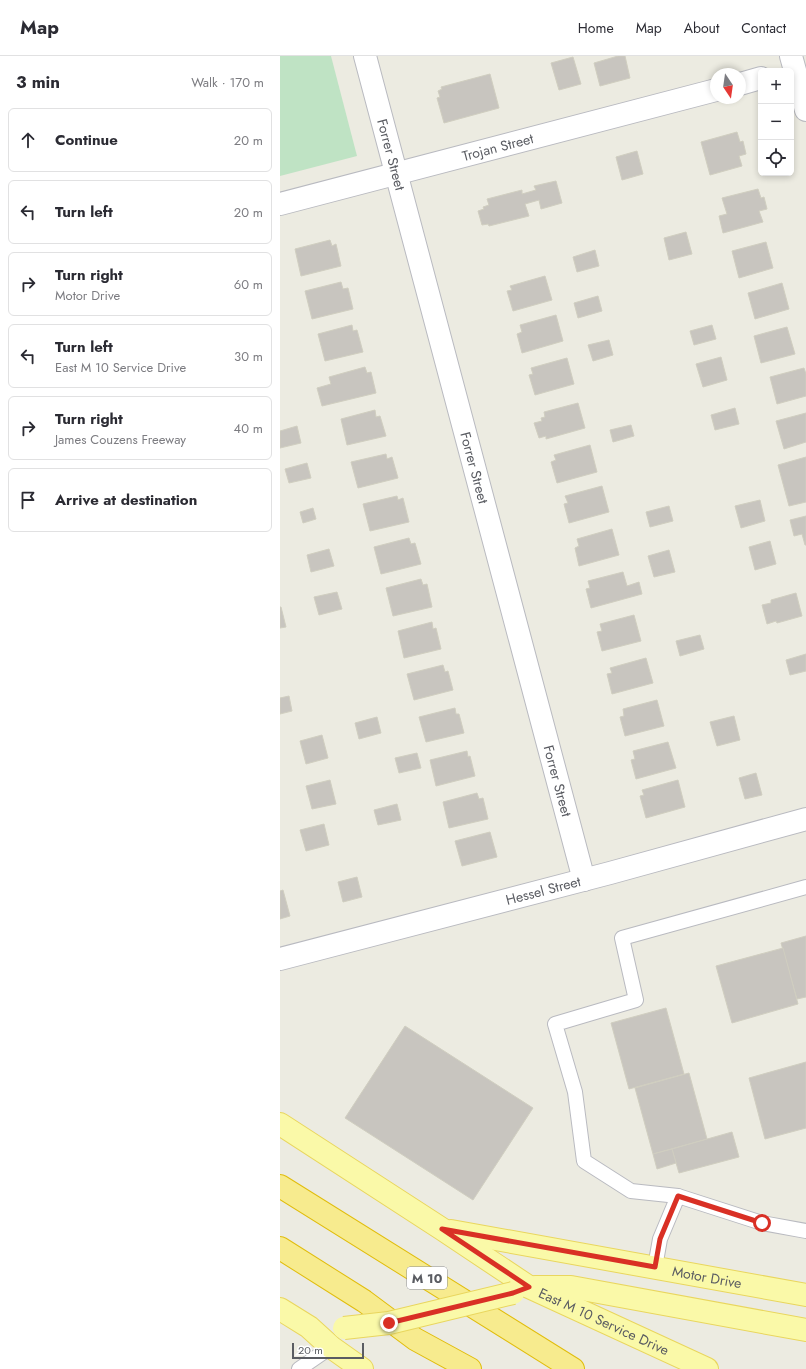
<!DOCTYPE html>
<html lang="en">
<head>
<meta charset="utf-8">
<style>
	:root { --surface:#fff; --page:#f2f2f3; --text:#2b2b33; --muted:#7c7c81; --line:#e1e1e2 }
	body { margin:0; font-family:Jost,sans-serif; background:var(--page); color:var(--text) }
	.controls { position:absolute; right:12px; top:12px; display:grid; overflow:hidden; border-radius:6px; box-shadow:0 2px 6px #0003 }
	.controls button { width:36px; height:36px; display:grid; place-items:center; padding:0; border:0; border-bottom:1px solid var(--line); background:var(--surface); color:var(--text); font:20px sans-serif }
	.compass { position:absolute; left:430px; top:12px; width:36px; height:36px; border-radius:50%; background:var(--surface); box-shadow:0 2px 6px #0003; rotate:167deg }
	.scale { position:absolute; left:12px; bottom:10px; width:72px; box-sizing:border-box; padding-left:4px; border:2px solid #5a5c62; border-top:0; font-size:11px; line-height:14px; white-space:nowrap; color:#5a5c62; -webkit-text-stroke:3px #fff; paint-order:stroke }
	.stop { position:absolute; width:12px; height:12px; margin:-9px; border:3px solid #d93025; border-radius:50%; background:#fff }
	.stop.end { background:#d93025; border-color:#fff; box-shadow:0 1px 4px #0008 }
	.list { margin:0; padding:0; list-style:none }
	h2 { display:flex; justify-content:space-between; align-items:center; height:52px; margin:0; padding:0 16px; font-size:17px }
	h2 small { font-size:13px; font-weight:400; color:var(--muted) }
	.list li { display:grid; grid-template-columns:26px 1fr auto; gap:12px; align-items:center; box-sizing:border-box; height:64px; margin:0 8px 8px; padding:0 8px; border:1px solid var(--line); border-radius:6px }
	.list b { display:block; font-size:15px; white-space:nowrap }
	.list p { margin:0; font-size:13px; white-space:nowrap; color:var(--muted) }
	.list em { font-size:13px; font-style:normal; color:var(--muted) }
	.icon { flex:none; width:22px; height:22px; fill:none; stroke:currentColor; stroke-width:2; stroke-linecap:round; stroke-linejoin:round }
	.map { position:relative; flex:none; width:526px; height:1313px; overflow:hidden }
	header { display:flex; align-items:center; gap:24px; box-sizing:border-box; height:56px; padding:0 20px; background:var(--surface); border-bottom:1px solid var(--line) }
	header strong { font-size:19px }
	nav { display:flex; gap:22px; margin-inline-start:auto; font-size:14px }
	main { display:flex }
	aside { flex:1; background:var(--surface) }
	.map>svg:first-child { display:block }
	.green { fill:#bfe3c4 }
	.building { fill:#c8c5bf; stroke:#d0cec0 }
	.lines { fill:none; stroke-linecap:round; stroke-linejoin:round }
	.lane-casing { stroke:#b9bac0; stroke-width:16 }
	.street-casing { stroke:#b9bac0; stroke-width:24 }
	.primary-casing { stroke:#e9d65e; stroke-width:24 }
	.highway-casing { stroke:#e1bd0c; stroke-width:24 }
	.lane { stroke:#fff; stroke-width:14 }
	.street { stroke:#fff; stroke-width:22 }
	.primary { stroke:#faf9a8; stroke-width:22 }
	.highway { stroke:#f7eb8e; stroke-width:22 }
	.primary-bridge-casing { stroke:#e9d65e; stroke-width:24; stroke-linecap:butt }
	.primary-bridge { stroke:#faf9a8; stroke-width:22 }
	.route { stroke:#d93025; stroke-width:5 }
	.labels { text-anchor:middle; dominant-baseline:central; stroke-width:3.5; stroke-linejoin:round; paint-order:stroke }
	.shield { fill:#fff; stroke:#8c8d91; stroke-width:1 }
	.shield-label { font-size:13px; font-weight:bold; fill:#5a5c62 }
	.street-label { font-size:14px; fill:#5a5c62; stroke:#fff }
</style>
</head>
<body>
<header>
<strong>Map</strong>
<nav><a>Home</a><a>Map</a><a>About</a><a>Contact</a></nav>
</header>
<main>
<aside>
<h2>3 min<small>Walk · 170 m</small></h2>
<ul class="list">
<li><svg class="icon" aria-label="ahead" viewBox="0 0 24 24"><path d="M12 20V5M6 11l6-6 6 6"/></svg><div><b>Continue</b></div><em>20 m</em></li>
<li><svg class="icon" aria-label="left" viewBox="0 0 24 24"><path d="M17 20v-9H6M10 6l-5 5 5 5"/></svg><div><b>Turn left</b></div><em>20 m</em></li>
<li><svg class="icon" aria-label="right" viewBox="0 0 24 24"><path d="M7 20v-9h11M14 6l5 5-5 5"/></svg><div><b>Turn right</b><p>Motor Drive</p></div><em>60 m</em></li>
<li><svg class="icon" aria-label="left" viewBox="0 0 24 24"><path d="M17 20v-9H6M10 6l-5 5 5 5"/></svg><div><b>Turn left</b><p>East M 10 Service Drive</p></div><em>30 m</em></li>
<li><svg class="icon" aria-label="right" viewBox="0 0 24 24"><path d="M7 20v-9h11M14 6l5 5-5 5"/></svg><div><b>Turn right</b><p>James Couzens Freeway</p></div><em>40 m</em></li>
<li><svg class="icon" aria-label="arrive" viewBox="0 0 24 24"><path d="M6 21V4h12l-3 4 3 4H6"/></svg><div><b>Arrive at destination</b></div></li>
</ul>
</aside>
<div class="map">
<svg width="526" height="1313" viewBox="0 0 526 1313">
	<rect width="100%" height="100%" fill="#ecebe1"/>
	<polygon class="green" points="0,0 51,0 77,100 0,120"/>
	<g class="building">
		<polygon points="338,0 345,0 350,22 320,30 314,7"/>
		<polygon points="293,1 301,28 279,34 271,7"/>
		<polygon points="210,18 219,52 164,67 157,42 160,41 158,35 162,33 161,31"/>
		<polygon points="457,76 460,86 463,85 466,98 459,100 462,110 430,119 421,86"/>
		<polygon points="357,95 363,118 342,124 336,101"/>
		<polygon points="276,125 282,147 261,153 259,144 245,148 249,160 209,170 208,168 202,169 198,155 204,153 203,151 209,149 207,143 242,134 242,138 256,134 254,130"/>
		<polygon points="478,133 481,142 484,141 487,153 479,155 483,166 443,177 439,160 447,158 442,142"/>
		<polygon points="406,176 412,198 389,204 384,182"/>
		<polygon points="50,184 52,190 56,188 61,210 21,220 15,193"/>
		<polygon points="486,186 493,212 459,222 452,195"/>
		<polygon points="315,194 319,210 297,216 293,201"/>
		<polygon points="265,220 272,244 233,255 227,235 232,234 230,230"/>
		<polygon points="61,226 63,233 68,232 73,253 32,263 25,235"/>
		<polygon points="502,227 509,253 475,263 468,237"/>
		<polygon points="318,240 322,255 298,262 294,247"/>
		<polygon points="276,259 283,285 242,297 237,278 242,276 240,269"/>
		<polygon points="72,269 73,275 77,274 83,296 45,305 38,278"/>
		<polygon points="432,269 436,283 414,289 410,275"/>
		<polygon points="507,271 515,298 481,307 474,280"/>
		<polygon points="329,284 333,299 313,305 308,289"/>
		<polygon points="441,301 447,324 423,331 416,308"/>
		<polygon points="287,302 294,328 255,339 249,319 253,318 251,312"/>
		<polygon points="85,311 87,317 91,316 96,337 42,350 37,332 51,328 49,321"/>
		<polygon points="524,312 526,318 526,340 497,348 490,321"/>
		<polygon points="298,347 305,372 266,383 266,380 259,382 254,367 262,365 261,362 265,361 264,356"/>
		<polygon points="455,352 459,368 435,374 431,359"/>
		<polygon points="95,354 96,361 100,360 106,380 67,389 61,363"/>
		<polygon points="526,357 526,386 504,393 496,365"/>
		<polygon points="351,369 354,380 333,386 330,374"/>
		<polygon points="17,370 21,387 0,392 0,375"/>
		<polygon points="310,389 317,416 277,427 271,406 276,404 274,399"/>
		<polygon points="106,398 107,403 112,401 118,422 78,432 71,406"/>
		<polygon points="526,401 526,446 509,450 498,409"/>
		<polygon points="27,407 31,422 9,427 5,413"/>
		<polygon points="322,430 329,456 289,467 284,448 288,447 285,440"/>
		<polygon points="117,440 118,444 123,442 129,466 90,475 83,448"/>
		<polygon points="480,444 485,465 461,472 455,450"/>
		<polygon points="389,450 393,465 370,471 366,456"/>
		<polygon points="33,452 36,463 23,467 20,456"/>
		<polygon points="526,460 526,489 525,489 522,478 514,480 510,464"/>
		<polygon points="332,473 339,499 299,510 295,492 299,490 297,483"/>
		<polygon points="129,482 131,488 135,487 141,508 101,518 94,491"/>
		<polygon points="490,485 496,508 475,514 469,491"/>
		<polygon points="49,493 54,510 31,516 27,499"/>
		<polygon points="389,494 395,516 374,521 368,500"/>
		<polygon points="343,516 347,530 359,526 362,538 311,552 306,533 310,532 308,525"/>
		<polygon points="141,523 143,529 147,528 152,551 113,560 106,532"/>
		<polygon points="57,536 62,553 39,559 34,541"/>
		<polygon points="516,537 522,560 497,567 496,565 487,568 482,549 491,547 491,544"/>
		<polygon points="0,551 1,551 6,571 0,572"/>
		<polygon points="354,559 361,585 322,595 317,576 322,575 320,568"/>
		<polygon points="152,566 153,573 156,572 161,593 124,602 118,575"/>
		<polygon points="420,579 424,593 400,600 396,585"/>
		<polygon points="526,598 526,615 510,619 506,604"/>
		<polygon points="366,602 373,627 332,638 327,618 332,617 330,612"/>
		<polygon points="163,609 165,616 168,615 173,634 134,644 127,618"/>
		<polygon points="9,640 12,655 0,658 0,642"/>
		<polygon points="377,644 384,670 345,680 340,661 344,660 343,653"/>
		<polygon points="175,652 176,658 179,658 184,677 146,686 139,661"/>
		<polygon points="454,660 460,684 437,690 430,666"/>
		<polygon points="97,661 101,677 79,683 75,667"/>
		<polygon points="42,679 48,702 26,708 20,685"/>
		<polygon points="388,686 396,712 356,723 351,704 355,703 353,695"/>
		<polygon points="187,695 188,701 190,700 195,720 156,730 150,704"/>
		<polygon points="137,697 141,712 119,717 115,702"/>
		<polygon points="476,717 482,739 465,743 459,722"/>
		<polygon points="50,724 56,748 32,753 26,730"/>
		<polygon points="398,724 405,751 366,762 360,740 364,739 362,734"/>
		<polygon points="197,737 199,743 203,742 208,763 169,772 163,746"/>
		<polygon points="117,748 121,764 98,769 94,754"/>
		<polygon points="44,768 49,789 26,795 20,774"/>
		<polygon points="210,776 217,801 182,810 175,785"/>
		<polygon points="77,821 82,841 63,846 58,826"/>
		<polygon points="3,834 10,860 0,863 0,835"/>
		<polygon points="526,880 526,941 517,943 501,887"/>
		<polygon points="503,892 518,948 452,967 436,910"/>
		<polygon points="386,952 404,1018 349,1033 331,967"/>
		<polygon points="125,970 253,1052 193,1144 65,1062"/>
		<polygon points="526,1006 526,1072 485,1083 469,1022"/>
		<polygon points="409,1017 427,1083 373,1098 355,1032"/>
		<polygon points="452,1076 459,1101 399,1117 392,1093"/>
		<polygon points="392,1093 396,1107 377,1113 373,1098"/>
	</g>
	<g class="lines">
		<g class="lane-casing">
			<g id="lane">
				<polyline points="398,1140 351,1135 304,1105 295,1036 275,968 356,944 342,882 526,831"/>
				<polyline points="375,1211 380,1183 398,1140 482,1167 526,1175"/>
				<polyline points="19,1313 51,1291"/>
			</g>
		</g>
		<g class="street-casing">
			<g id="street">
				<path id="s1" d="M 85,0 L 304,824"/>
				<polyline points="511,0 526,54"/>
				<polyline points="460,28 481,22"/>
				<path id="s2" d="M 0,148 L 436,34"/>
				<path id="s3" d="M 0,903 L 330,817 L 526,763"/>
			</g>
		</g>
		<g class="primary-casing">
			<g id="primary">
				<path id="s4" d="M 0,1068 L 162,1173 L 249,1231 L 427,1313"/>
				<path id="s5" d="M 171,1175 L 526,1239"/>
				<polyline points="255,1231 291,1231 526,1274"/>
				<polyline points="0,1253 29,1271 51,1291 82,1313"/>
			</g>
		</g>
		<g class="highway-casing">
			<g id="highway">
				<polyline points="0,1130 293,1313"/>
				<polyline points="0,1192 84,1245 135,1283 190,1313"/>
			</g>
		</g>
		<use href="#lane" class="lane"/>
		<use href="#street" class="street"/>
		<use href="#primary" class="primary"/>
		<use href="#highway" class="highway"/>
		<g class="primary-bridge-casing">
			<polyline id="primary-bridge" points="64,1272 109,1267 233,1237"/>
		</g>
		<use href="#primary-bridge" class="primary-bridge"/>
	</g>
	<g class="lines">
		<polyline class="route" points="109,1267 233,1237 249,1231 162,1173 375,1211 380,1183 398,1140 482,1167"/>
	</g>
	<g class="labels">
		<rect class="shield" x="127" y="1211" width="40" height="22" rx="3"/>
		<g class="shield-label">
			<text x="147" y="1222">M 10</text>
		</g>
		<g class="street-label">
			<text stroke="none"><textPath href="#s2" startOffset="225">Trojan Street</textPath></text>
			<text stroke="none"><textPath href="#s1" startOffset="102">Forrer Street</textPath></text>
			<text stroke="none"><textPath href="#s1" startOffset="426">Forrer Street</textPath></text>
			<text stroke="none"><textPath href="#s1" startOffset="750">Forrer Street</textPath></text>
			<text stroke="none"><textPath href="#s3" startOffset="272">Hessel Street</textPath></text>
			<text stroke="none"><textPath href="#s5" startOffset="260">Motor Drive</textPath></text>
			<text stroke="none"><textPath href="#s4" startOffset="380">East M 10 Service Drive</textPath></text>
		</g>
	</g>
</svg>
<div class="controls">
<button>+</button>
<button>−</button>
<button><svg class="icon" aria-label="locate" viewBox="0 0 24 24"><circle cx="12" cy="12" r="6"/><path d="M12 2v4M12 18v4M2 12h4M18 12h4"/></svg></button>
</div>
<svg class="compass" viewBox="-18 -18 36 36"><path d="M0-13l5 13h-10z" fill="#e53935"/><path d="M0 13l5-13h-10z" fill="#7c7c81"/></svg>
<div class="scale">20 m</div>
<div class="stop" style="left:482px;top:1167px"></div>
<div class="stop end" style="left:109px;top:1267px"></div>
</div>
</main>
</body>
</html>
